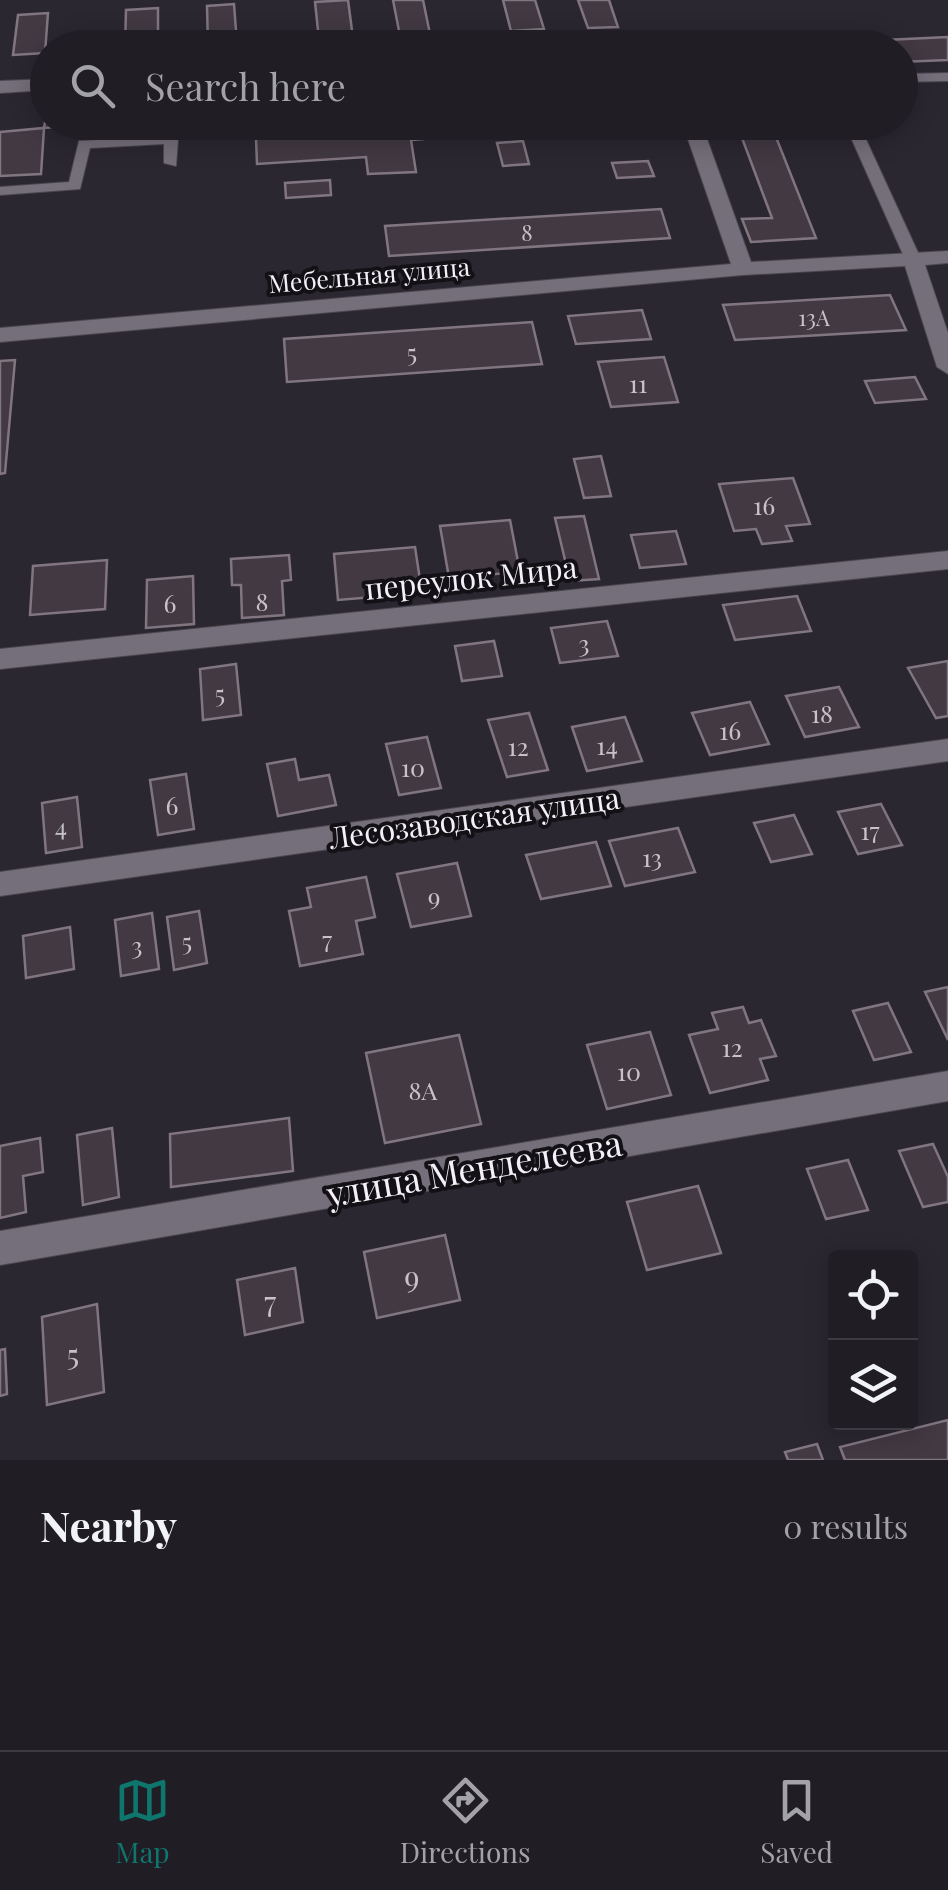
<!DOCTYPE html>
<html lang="en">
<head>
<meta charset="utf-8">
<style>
	:root { --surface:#201d25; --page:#2d2a32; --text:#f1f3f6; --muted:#a2a2a7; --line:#3d3b42; --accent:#0f766e }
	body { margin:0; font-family:"Playfair Display",serif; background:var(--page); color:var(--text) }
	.controls { position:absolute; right:30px; bottom:30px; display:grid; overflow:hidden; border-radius:10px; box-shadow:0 5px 25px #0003 }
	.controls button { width:90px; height:90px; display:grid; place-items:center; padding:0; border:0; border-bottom:2px solid var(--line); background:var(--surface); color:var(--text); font:50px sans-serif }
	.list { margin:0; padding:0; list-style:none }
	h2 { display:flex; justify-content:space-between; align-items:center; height:130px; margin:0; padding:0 40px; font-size:42px }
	h2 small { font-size:32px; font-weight:400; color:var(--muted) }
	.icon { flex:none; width:55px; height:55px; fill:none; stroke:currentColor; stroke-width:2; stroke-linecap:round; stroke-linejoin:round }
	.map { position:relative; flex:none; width:948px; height:1460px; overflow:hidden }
	.search { position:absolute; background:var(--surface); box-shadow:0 5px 25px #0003; left:30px; right:30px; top:30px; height:110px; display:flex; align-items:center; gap:25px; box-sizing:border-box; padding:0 35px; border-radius:55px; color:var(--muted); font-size:38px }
	.sheet { height:290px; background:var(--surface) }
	nav { display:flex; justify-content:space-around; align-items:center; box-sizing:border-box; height:140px; border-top:2px solid var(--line); background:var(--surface); font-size:28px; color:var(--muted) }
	nav a { display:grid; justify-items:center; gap:5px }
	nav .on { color:var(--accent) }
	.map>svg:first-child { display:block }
	.building { fill:#423942; stroke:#817680; stroke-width:2.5 }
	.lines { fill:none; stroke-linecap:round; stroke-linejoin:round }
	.service-casing { stroke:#4a464e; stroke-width:2 }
	.minor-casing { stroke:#4a464e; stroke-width:2 }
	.service { fill:#756f7b; fill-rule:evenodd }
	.minor { fill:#756f7b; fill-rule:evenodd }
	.labels { text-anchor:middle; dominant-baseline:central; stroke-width:8; stroke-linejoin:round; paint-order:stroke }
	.far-number-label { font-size:22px; fill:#c7c2ca }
	.far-street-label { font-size:25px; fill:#f3f0f7; stroke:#131115 }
	.number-label { font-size:25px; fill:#c7c2ca }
	.street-label { font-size:30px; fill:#f3f0f7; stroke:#131115 }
	.near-number-label { font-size:30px; fill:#c7c2ca }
	.near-street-label { font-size:35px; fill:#f3f0f7; stroke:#131115 }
</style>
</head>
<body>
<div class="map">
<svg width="948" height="1460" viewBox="0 0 948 1460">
	<rect width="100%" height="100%" fill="#2b2731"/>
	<g class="building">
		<polygon points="348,0 353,38 319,40 315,2"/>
		<polygon points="393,0 423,0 430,34 400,36"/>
		<polygon points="503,0 535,0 544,29 511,31"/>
		<polygon points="578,0 609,0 618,27 588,28"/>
		<polygon points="234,4 237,44 208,46 207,6"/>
		<polygon points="158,8 158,47 125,48 126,10"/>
		<polygon points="48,13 45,53 13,55 18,15"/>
		<polygon points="948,37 948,60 900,62 900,48 825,48 822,43"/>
		<polygon points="48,104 48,122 131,122 44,128"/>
		<polygon points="373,122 420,122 423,139 411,140 416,172 368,174 366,157 257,164 256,138 374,132"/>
		<polygon points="736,122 770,122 816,238 751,242 742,219 772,218"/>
		<polygon points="44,128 41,174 0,176 0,132"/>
		<polygon points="523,141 529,164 503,166 497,143"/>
		<polygon points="648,161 654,176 617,178 612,163"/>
		<polygon points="330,180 331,195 286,198 285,183"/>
		<polygon points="661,209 670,238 389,256 385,226"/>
		<polygon points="890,295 906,330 735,340 723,305"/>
		<polygon points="642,310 651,339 576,344 568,316"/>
		<polygon points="532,322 542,364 287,382 284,339"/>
		<polygon points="664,357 678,402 611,407 598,362"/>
		<polygon points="15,360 5,473 0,474 0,361"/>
		<polygon points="915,377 926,399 875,403 865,381"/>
		<polygon points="601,456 611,496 584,498 574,459"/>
		<polygon points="793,478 810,524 786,526 792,541 762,544 756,529 734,531 719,484"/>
		<polygon points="584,516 599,579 570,581 555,518"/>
		<polygon points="510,520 520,572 449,578 440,526"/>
		<polygon points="676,531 686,564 640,568 631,535"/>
		<polygon points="415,547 422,593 338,600 334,554"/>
		<polygon points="289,555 291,580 282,581 284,615 242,618 241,585 232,585 231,559"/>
		<polygon points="107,560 105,609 30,615 33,566"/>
		<polygon points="193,576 194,624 146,628 147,580"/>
		<polygon points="797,596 811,631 735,640 723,605"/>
		<polygon points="607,621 618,656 560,663 551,628"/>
		<polygon points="494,641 502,676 462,681 455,646"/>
		<polygon points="948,661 948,716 936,718 908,668"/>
		<polygon points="236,664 241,715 203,720 200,669"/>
		<polygon points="839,687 859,727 805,737 786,696"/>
		<polygon points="750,702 769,744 710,755 692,713"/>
		<polygon points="529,713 548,770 507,777 488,720"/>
		<polygon points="625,717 642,761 587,771 572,727"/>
		<polygon points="427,737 441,788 399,795 386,744"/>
		<polygon points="295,759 299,780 329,775 336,805 278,816 267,764"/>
		<polygon points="186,774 194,829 158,835 150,780"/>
		<polygon points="77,797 82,847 46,853 42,803"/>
		<polygon points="881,804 902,845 858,854 838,812"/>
		<polygon points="794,815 812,854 771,862 754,823"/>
		<polygon points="678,828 695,872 625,886 609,841"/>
		<polygon points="596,842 611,886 541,899 526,855"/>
		<polygon points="457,863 471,916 411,927 397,874"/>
		<polygon points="366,877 375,917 356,921 363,954 300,966 289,911 311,907 307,888"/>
		<polygon points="199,911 207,963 174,970 167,917"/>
		<polygon points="152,913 159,969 121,976 115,920"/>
		<polygon points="70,927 74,969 26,978 23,936"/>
		<polygon points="948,987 948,1040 925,992"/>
		<polygon points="888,1003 911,1052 874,1060 853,1011"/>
		<polygon points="743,1007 749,1023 761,1020 776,1056 760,1059 768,1080 710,1093 689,1035 718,1029 712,1013"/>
		<polygon points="650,1032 671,1095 607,1109 587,1045"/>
		<polygon points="459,1035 481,1124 385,1143 366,1053"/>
		<polygon points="289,1118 293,1171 171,1187 170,1134"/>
		<polygon points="112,1128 119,1197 83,1205 77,1135"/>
		<polygon points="40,1138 43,1172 23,1176 26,1212 0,1218 0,1146"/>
		<polygon points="933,1144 948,1177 948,1202 923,1207 899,1151"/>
		<polygon points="848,1160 868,1210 826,1219 807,1169"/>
		<polygon points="698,1186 721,1253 647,1270 627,1202"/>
		<polygon points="445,1235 460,1300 377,1318 364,1252"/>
		<polygon points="295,1268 303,1322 245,1335 237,1280"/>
		<polygon points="97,1304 104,1392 47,1405 42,1317"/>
		<polygon points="5,1349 7,1394 0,1396 0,1350"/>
		<polygon points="948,1420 948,1460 845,1460 840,1447"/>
		<polygon points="817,1444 823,1460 788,1460 785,1452"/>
	</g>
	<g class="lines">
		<g class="service-casing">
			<g id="service">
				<polygon points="948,73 948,81 900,82 900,74"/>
				<polygon points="844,122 858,122 921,259 918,262 908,262 905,259"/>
				<polygon points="171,136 178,140 176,166 164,163 164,144 90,148 80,189 0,195 0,187 69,182 79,141"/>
			</g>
		</g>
		<g class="minor-casing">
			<g id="minor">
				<polygon points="48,79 48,90 0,93 0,81"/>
				<polygon points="682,122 701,122 751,262 948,251 948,263 925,265 948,333 948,374 937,367 905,266 743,275 0,342 0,328 731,264"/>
				<polygon points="948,551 948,569 0,669 0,649"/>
				<polygon points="948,739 948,761 0,896 0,872"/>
				<polygon points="948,1071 948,1101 0,1265 0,1231"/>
			</g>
		</g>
		<use href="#service" class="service"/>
		<use href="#minor" class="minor"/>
	</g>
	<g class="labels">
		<g class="far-number-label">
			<text x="527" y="232">8</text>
			<text x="814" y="317">13А</text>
		</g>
		<g class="far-street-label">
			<text transform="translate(369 274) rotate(-5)">Мебельная улица</text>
		</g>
		<g class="number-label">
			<text x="412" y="351">5</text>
			<text x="638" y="382">11</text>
			<text x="764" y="504">16</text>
			<text x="262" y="600">8</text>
			<text x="170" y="602">6</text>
			<text x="584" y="642">3</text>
			<text x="220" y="692">5</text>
			<text x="822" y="712">18</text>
			<text x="730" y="729">16</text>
			<text x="607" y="744">14</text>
			<text x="518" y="745">12</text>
			<text x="413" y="766">10</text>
			<text x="172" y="804">6</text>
			<text x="61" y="825">4</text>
			<text x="870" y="829">17</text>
			<text x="652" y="856">13</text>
			<text x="434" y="895">9</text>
			<text x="327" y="938">7</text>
			<text x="187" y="940">5</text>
			<text x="137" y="944">3</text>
			<text x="732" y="1046">12</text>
			<text x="629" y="1070">10</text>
			<text x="423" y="1089">8А</text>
		</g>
		<g class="street-label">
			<text transform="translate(471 577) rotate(-6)">переулок Мира</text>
			<text transform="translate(474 817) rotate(-8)">Лесозаводская улица</text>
		</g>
		<g class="near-number-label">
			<text x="412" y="1276">9</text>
			<text x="270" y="1301">7</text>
			<text x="73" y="1354">5</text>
		</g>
		<g class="near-street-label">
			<text transform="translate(474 1167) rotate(-10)">улица Менделеева</text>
		</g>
	</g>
</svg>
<div class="controls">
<button><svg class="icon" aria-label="locate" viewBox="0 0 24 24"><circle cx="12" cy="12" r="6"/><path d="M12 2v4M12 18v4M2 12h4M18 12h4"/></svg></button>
<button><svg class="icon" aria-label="layers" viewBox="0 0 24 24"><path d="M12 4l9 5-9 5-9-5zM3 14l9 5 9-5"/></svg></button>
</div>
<div class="search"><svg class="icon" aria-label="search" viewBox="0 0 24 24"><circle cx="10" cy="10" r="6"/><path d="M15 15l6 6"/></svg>Search here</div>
</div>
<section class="sheet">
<h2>Nearby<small>0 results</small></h2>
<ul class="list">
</ul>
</section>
<nav>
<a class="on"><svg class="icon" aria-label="map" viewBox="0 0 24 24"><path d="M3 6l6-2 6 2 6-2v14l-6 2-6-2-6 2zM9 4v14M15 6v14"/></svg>Map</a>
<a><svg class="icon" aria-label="directions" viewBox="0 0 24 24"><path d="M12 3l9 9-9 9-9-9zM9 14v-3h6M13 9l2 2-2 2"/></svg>Directions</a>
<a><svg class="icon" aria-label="saved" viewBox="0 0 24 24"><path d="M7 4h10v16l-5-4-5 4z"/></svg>Saved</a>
</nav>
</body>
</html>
